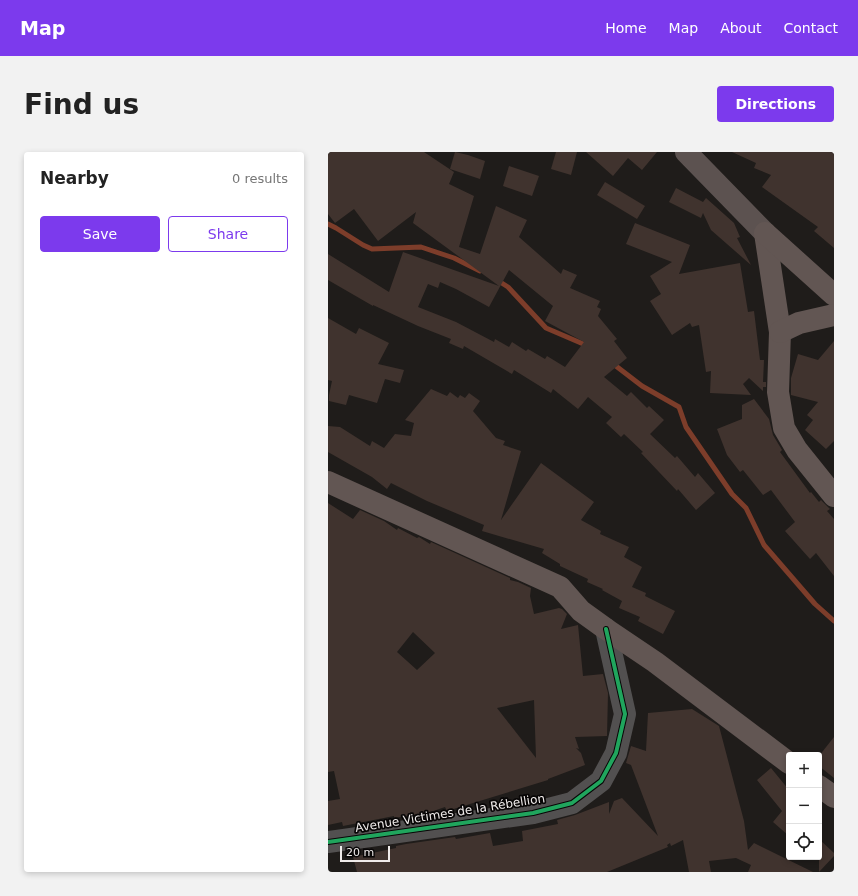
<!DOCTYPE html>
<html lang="en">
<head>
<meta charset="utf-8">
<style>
	:root { --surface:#fff; --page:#f2f2f2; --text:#222; --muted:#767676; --line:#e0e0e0; --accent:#7c3aed }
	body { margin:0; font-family:"DejaVu Sans",sans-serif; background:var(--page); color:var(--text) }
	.controls { position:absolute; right:12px; bottom:12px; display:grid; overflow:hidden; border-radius:4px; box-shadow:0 2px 6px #0003 }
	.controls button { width:36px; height:36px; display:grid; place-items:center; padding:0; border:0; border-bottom:1px solid var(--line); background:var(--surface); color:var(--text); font:20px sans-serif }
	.scale { position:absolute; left:12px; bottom:10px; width:50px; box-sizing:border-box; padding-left:4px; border:2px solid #efebea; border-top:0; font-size:11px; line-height:14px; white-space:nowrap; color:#efebea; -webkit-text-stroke:3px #080606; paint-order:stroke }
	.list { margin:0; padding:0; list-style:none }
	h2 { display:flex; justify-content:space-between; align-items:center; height:52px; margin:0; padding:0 16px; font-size:17px }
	h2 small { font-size:13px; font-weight:400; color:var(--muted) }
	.actions { display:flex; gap:8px; padding:12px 16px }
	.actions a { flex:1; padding:9px 0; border:1px solid var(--accent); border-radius:4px; text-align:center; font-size:14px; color:var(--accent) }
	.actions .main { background:var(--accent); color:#fff }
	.icon { flex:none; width:22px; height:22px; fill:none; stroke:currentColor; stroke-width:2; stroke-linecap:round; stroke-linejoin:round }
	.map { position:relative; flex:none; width:506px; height:720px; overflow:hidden; border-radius:4px }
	header { display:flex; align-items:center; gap:24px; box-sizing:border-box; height:56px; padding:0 20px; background:var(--accent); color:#fff }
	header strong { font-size:19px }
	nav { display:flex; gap:22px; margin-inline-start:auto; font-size:14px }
	.intro { display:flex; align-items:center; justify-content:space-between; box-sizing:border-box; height:96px; padding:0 24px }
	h1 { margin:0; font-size:28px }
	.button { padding:10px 18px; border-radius:4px; background:var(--accent); color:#fff; font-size:14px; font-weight:700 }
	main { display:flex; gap:24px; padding:0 24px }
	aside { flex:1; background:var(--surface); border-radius:4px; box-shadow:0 2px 6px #0003 }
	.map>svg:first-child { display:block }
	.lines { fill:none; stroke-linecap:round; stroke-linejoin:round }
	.stream { stroke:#7d3d2a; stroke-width:5 }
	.building { fill:#40332e; fill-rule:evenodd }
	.tertiary { stroke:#525050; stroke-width:22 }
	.primary { stroke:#5c5250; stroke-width:22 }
	.trunk { stroke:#625653; stroke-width:22 }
	.cycleway-casing { stroke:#080606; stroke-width:6 }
	.cycleway { stroke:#20a55d; stroke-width:4 }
	.labels { text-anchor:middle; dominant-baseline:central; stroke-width:3.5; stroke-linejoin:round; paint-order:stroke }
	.street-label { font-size:12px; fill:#efebea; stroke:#080606 }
</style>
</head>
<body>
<header>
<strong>Map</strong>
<nav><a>Home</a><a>Map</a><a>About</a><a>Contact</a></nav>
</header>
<div class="intro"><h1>Find us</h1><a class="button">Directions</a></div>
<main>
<aside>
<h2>Nearby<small>0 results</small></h2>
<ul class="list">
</ul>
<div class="actions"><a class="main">Save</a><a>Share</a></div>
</aside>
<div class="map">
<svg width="506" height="720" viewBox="0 0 506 720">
	<rect width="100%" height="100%" fill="#1f1c1a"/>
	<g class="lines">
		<g class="stream">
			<polyline points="0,72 8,76 35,93 44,97 93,95 126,106 152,119"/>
			<polyline points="169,128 180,135 218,176 260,194"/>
			<polyline points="284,211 314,234 351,255 358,275 404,342 418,356 436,393 487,452 506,469"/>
		</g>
	</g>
	<g class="building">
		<path d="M 0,0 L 96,0 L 126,20 L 121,32 L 146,44 L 131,95 L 152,102 L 168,54 L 199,68 L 191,85 L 233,122 L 235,117 L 249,123 L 242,136 L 272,149 L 269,155 L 273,157 L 270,164 L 289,187 L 286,189 L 299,206 L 276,225 L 299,244 L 303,240 L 319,256 L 321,254 L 336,268 L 322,282 L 347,306 L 349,304 L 367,325 L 370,321 L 387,341 L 368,358 L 350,337 L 349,339 L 313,301 L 315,300 L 296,282 L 293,285 L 278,271 L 284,265 L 260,245 L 250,257 L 225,237 L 223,241 L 186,218 L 184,222 L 136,194 L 135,197 L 121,191 L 123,187 L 90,174 L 45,153 L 45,154 L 0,128 L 0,102 L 61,140 L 75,100 L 171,134 L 85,71 L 88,60 L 50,89 L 26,57 L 7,71 L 0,62 ZM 181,118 L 225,154 L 217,169 L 256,190 L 237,215 L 219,204 L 217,207 L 200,197 L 198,199 L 184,190 L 181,195 L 167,187 L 166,190 L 128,170 L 90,155 L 100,132 L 110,136 L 112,130 L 128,137 L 161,155 Z"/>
		<polygon points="127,0 140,3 157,9 152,27 122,17"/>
		<polygon points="228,0 249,0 243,23 223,17"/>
		<polygon points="258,0 329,0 314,18 300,6 285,24"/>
		<polygon points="404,0 506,0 506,96 486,79 490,75 434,35 443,23 426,16 428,11"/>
		<polygon points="181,14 211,24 204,44 175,34"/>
		<polygon points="277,30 317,54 309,67 269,43"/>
		<polygon points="348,36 375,50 378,46 406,71 412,85 409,86 423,113 383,78 375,61 373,66 341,50"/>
		<polygon points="307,71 362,93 351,122 412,111 420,160 426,159 432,208 436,208 435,230 438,230 438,235 435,235 435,239 421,226 415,232 423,243 382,241 383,219 378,220 371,173 364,175 362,171 344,183 322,149 333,142 322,124 344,110 298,92"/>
		<polygon points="0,166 28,182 31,176 61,191 50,212 76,218 72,231 57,227 49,251 21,243 18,253 1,249 1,243 4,229 0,228"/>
		<polygon points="506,189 506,289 498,297 477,278 485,268 479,263 490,250 463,243 463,226 470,202 490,208"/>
		<polygon points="103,237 119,244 122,240 130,246 132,243 137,246 141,241 152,249 145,259 168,286 177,289 175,293 193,299 173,368 213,311 266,350 253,368 273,379 272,382 301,395 296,405 314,415 304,435 318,441 317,444 347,459 335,482 310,469 312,465 291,456 294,449 274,438 275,437 259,430 260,427 232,414 232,412 214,401 216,397 154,379 156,373 99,349 63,331 59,337 44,325 0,300 0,274 12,275 42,294 44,289 56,296 67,282 83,284 86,271 77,268"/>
		<polygon points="426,247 441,267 445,283 454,298 452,300 482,341 483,340 491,350 493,348 502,357 499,359 506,367 506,424 488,401 482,407 457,379 467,370 443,338 435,343 415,318 412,320 399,303 389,277 414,267 414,253"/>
		<path d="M 0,351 L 25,367 L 32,358 L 56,369 L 69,378 L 70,376 L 89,386 L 91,385 L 102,392 L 103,390 L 182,426 L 182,428 L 190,430 L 203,436 L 202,444 L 206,462 L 231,456 L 234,457 L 239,462 L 233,477 L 250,473 L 255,524 L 275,522 L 280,541 L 279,584 L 247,585 L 251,597 L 248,596 L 253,601 L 257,613 L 220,627 L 220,628 L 119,659 L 117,655 L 91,664 L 90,662 L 66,666 L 66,664 L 15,674 L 14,670 L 0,673 L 0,649 L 12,647 L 6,619 L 0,620 ZM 85,480 L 107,501 L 89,518 L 69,500 ZM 206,548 L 208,606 L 169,556 Z"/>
		<polygon points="364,557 391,574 416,669 420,698 426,691 485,720 420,720 423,713 408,706 381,709 383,720 361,720 355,688 343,694 342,691 339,693 340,695 279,720 29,720 25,705 68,696 68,694 78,692 127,685 128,687 162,681 165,694 195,689 194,679 230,672 229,668 247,663 281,650 281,662 286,649 294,646 330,684 303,613 298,611 303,594 318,599 320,561"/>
		<polygon points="506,585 506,626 491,614 491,604"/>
		<polygon points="443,616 461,638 461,684 445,670 454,659 429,628"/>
		<polygon points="491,687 506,701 506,704 491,720"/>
	</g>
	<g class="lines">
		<polyline class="tertiary" points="0,690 205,661 244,651 273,629 288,601 297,562 278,477"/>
		<polyline class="primary" points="358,0 437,81"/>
		<g class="trunk">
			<polyline points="437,81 452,180 450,240 456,276 469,298 506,344"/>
			<polyline points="437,81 506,143"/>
			<polyline points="452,180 471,171 506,163"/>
			<polyline points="0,330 232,435 253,459 278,477 327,510 461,611"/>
			<polyline points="491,634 506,645"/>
		</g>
		<g class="cycleway-casing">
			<polyline id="cycleway" points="0,690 205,661 244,651 273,629 288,601 297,562 278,477"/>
		</g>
		<use href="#cycleway" class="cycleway"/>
	</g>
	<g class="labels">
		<g class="street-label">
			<text transform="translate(122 661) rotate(-9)">Avenue Victimes de la Rébellion</text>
		</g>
	</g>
</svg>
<div class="controls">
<button>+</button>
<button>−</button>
<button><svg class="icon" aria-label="locate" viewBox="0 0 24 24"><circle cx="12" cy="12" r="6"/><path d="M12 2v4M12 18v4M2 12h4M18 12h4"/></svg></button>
</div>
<div class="scale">20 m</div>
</div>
</main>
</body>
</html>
